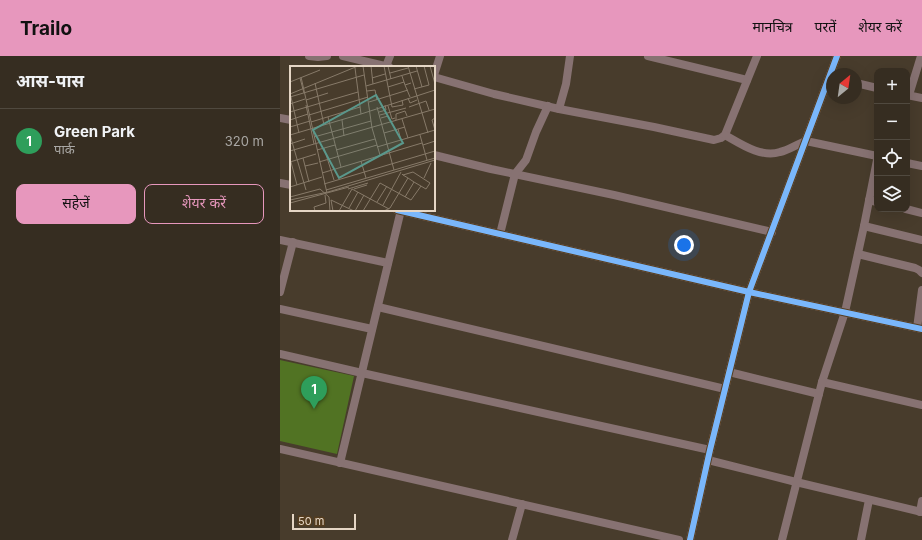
<!DOCTYPE html>
<html lang="hi">
<head>
<meta charset="utf-8">
<style>
	:root { --surface:#362d21; --page:#3d352a; --text:#f1f3f6; --muted:#aaa8a5; --line:#50493f; --accent:#e797bd }
	body { margin:0; font-family:Inter,"Noto Sans Devanagari",sans-serif; background:var(--page); color:var(--text) }
	.controls { position:absolute; right:12px; top:12px; display:grid; overflow:hidden; border-radius:8px; box-shadow:0 4px 16px #0002 }
	.controls button { width:36px; height:36px; display:grid; place-items:center; padding:0; border:0; border-bottom:1px solid var(--line); background:var(--surface); color:var(--text); font:20px sans-serif }
	.compass { position:absolute; left:546px; top:12px; width:36px; height:36px; border-radius:50%; background:var(--surface); box-shadow:0 4px 16px #0002; rotate:29deg }
	.scale { position:absolute; left:12px; bottom:10px; width:64px; box-sizing:border-box; padding-left:4px; border:2px solid #e5d6c5; border-top:0; font-size:11px; line-height:14px; white-space:nowrap; color:#e5d6c5; -webkit-text-stroke:3px #553d1f; paint-order:stroke }
	.you { position:absolute; left:404px; top:189px; width:14px; height:14px; margin:-10px; border:3px solid #fff; border-radius:50%; background:#1a73e8; box-shadow:0 0 0 6px #1a73e833 }
	.badge { display:grid; place-items:center; width:26px; height:26px; border-radius:50%; background:var(--accent); color:#fff; font-size:13px; font-weight:700 }
	.pin { position:absolute; translate:-50% -33px; filter:drop-shadow(0 1px 2px #0008) }
	.pin::after { content:''; position:absolute; top:21px; width:14px; height:12px; background:inherit; clip-path:polygon(0 0,100% 0,50% 100%) }
	.list { margin:0; padding:0; list-style:none }
	h2 { display:flex; justify-content:space-between; align-items:center; height:52px; margin:0; padding:0 16px; font-size:17px }
	h2 small { font-size:13px; font-weight:400; color:var(--muted) }
	.list li { display:grid; grid-template-columns:26px 1fr auto; gap:12px; align-items:center; box-sizing:border-box; height:64px; padding:0 16px; border-top:1px solid var(--line) }
	.list b { display:block; font-size:15px; white-space:nowrap }
	.list p { margin:0; font-size:13px; white-space:nowrap; color:var(--muted) }
	.list em { font-size:13px; font-style:normal; color:var(--muted) }
	.actions { display:flex; gap:8px; padding:12px 16px }
	.actions a { flex:1; padding:9px 0; border:1px solid var(--accent); border-radius:8px; text-align:center; font-size:14px; color:var(--accent) }
	.actions .main { background:var(--accent); color:#111 }
	.icon { flex:none; width:22px; height:22px; fill:none; stroke:currentColor; stroke-width:2; stroke-linecap:round; stroke-linejoin:round }
	.map { position:relative; flex:none; width:642px; height:484px; overflow:hidden }
	header { display:flex; align-items:center; gap:24px; box-sizing:border-box; height:56px; padding:0 20px; background:var(--accent); color:#111 }
	header strong { font-size:19px }
	nav { display:flex; gap:22px; margin-inline-start:auto; font-size:14px }
	main { display:flex }
	aside { flex:1; background:var(--surface) }
	.map>svg:first-child { display:block }
	.green { fill:#517323 }
	.lines { fill:none; stroke-linecap:round; stroke-linejoin:round }
	.minor { stroke:#877272; stroke-width:8 }
	.cycleway-casing { stroke:#553d1f; stroke-width:8 }
	.cycleway { stroke:#7ab7fb; stroke-width:6 }
	.inset-road { fill:none; stroke:#877a69; stroke-width:1 }
	.view { fill:#5a988c; fill-opacity:0.15; stroke:#5a988c; stroke-width:2 }
	.inset-edge { fill:none; stroke:#e5d6c5; stroke-width:2 }
</style>
</head>
<body>
<header>
<strong>Trailo</strong>
<nav><a>मानचित्र</a><a>परतें</a><a>शेयर करें</a></nav>
</header>
<main>
<aside>
<h2>आस-पास<small></small></h2>
<ul class="list">
<li><span class="badge" style="background:#2e9e5b">1</span><div><b>Green Park</b><p>पार्क</p></div><em>320 m</em></li>
</ul>
<div class="actions"><a class="main">सहेजें</a><a>शेयर करें</a></div>
</aside>
<div class="map">
<svg width="642" height="484" viewBox="0 0 642 484">
	<rect width="100%" height="100%" fill="#483c2c"/>
	<polygon class="green" points="0,304 74,320 57,398 0,385"/>
	<g class="lines">
		<g class="minor">
			<polyline points="29,0 38,1 47,0"/>
			<polyline points="63,0 109,11"/>
			<polyline points="368,0 467,24"/>
			<polyline points="106,10 110,0"/>
			<polyline points="154,19 160,0"/>
			<polyline points="154,21 214,38 279,53 374,71 434,84 441,82 445,79 477,0"/>
			<polyline points="576,27 597,32"/>
			<polyline points="627,39 642,42"/>
			<polyline points="629,39 641,0"/>
			<polyline points="279,53 286,28 290,0"/>
			<polyline points="0,62 11,64"/>
			<path d="M 445,79 C 461,88 481,102 500,96 C 509,94 517,88 526,85 L 597,100"/>
			<polyline points="154,99 211,113 334,139 492,176"/>
			<polyline points="627,107 642,110"/>
			<polyline points="0,127 11,129"/>
			<polyline points="589,144 597,146"/>
			<polyline points="626,153 642,157"/>
			<polyline points="117,154 469,236 642,273"/>
			<polyline points="584,170 642,184"/>
			<polyline points="220,178 235,118 246,104 256,76 268,50"/>
			<polyline points="0,184 108,207"/>
			<polyline points="578,198 635,212 639,214 642,217"/>
			<polyline points="0,236 13,186"/>
			<polyline points="98,251 445,333"/>
			<polyline points="0,253 92,273"/>
			<polyline points="637,272 642,234"/>
			<polyline points="0,298 82,317 430,394"/>
			<polyline points="449,316 539,338"/>
			<polyline points="542,326 642,349"/>
			<polyline points="0,393 399,484"/>
			<polyline points="428,404 516,426 642,456"/>
			<polyline points="60,407 121,154"/>
			<polyline points="640,456 642,445"/>
			<polyline points="232,484 242,448"/>
			<polyline points="410,484 430,394 469,236 557,0"/>
			<polyline points="502,484 542,326 565,256 584,170 597,104"/>
			<polyline points="581,484 589,444"/>
		</g>
		<g class="cycleway-casing">
			<g id="cycleway">
				<polyline points="117,154 469,236 642,273"/>
				<polyline points="410,484 430,394 469,236 557,0"/>
			</g>
		</g>
		<use href="#cycleway" class="cycleway"/>
	</g>
	<g transform="translate(10 10)">
		<rect width="145" height="145" fill="#483c2c"/>
		<path class="inset-road" d="M 73,0 L 82,62 L 90,89M 81,0 L 83,18M 94,0 L 102,41 L 113,39 L 112,34M 98,0 L 101,13M 118,0 L 138,67M 126,0 L 132,21M 140,0 L 145,18M 100,7 L 118,2M 112,10 L 115,19 L 121,17M 11,11 L 37,127M 10,12 L 14,27M 82,12 L 95,8M 0,16 L 30,4M 25,17 L 34,59M 115,19 L 120,31M 76,20 L 127,5M 98,21 L 114,16M 124,23 L 139,19 L 134,0M 77,25 L 85,24 L 87,34M 0,28 L 68,0M 0,31 L 74,9M 1,31 L 9,67M 118,32 L 120,37 L 127,34M 16,34 L 38,27M 79,36 L 118,24M 0,38 L 15,33M 16,39 L 24,78M 98,40 L 102,53 L 105,52M 87,41 L 104,104M 119,41 L 136,35 L 139,44M 0,46 L 68,26M 89,46 L 96,44 L 95,39M 71,48 L 145,24M 19,49 L 78,31M 90,49 L 116,42M 38,51 L 51,101M 91,52 L 98,50 L 101,56M 112,53 L 118,72M 0,54 L 18,48M 52,54 L 54,70M 106,54 L 106,48 L 115,45 L 117,50M 21,56 L 70,41M 0,61 L 20,55M 94,67 L 108,63M 130,69 L 137,94M 24,71 L 81,55M 111,74 L 108,63 L 115,61M 0,78 L 15,73M 133,79 L 145,75M 87,81 L 145,64 L 142,54 L 145,52M 34,82 L 44,114M 27,84 L 45,79M 46,84 L 85,73M 0,85 L 145,43M 13,92 L 19,116M 71,95 L 76,112M 0,96 L 26,88M 1,96 L 7,119M 29,96 L 87,79M 15,100 L 28,97M 32,107 L 132,77M 112,108 L 113,109 L 118,112 L 124,116 L 136,123 L 140,117 L 123,106 L 113,109M 134,112 L 141,97M 34,118 L 145,85M 0,121 L 32,111M 58,123 L 78,117M 64,123 L 77,119M 16,124 L 0,69 L 71,48 L 65,2M 36,124 L 145,92M 0,131 L 30,123 L 39,131 L 40,145M 115,131 L 124,116M 0,134 L 38,126 L 145,94M 87,136 L 97,120M 0,137 L 59,121M 93,139 L 111,106M 59,142 L 68,126M 25,145 L 24,141 L 36,137 L 35,129M 43,145 L 41,134 L 64,145M 49,145 L 62,123 L 99,143M 65,145 L 74,129M 73,145 L 90,117 L 121,134 L 131,120M 94,145 L 100,142 L 118,112"/>
		<path class="view" d="M 86,29 L 113,77 L 49,112 L 23,64 Z"/>
		<rect width="145" height="145" class="inset-edge"/>
	</g>
</svg>
<div class="controls">
<button>+</button>
<button>−</button>
<button><svg class="icon" aria-label="locate" viewBox="0 0 24 24"><circle cx="12" cy="12" r="6"/><path d="M12 2v4M12 18v4M2 12h4M18 12h4"/></svg></button>
<button><svg class="icon" aria-label="layers" viewBox="0 0 24 24"><path d="M12 4l9 5-9 5-9-5zM3 14l9 5 9-5"/></svg></button>
</div>
<svg class="compass" viewBox="-18 -18 36 36"><path d="M0-13l5 13h-10z" fill="#e53935"/><path d="M0 13l5-13h-10z" fill="#aaa8a5"/></svg>
<div class="scale">50 m</div>
<div class="you"></div>
<div class="pin badge" style="left:34px;top:353px;background:#2e9e5b">1</div>
</div>
</main>
</body>
</html>
